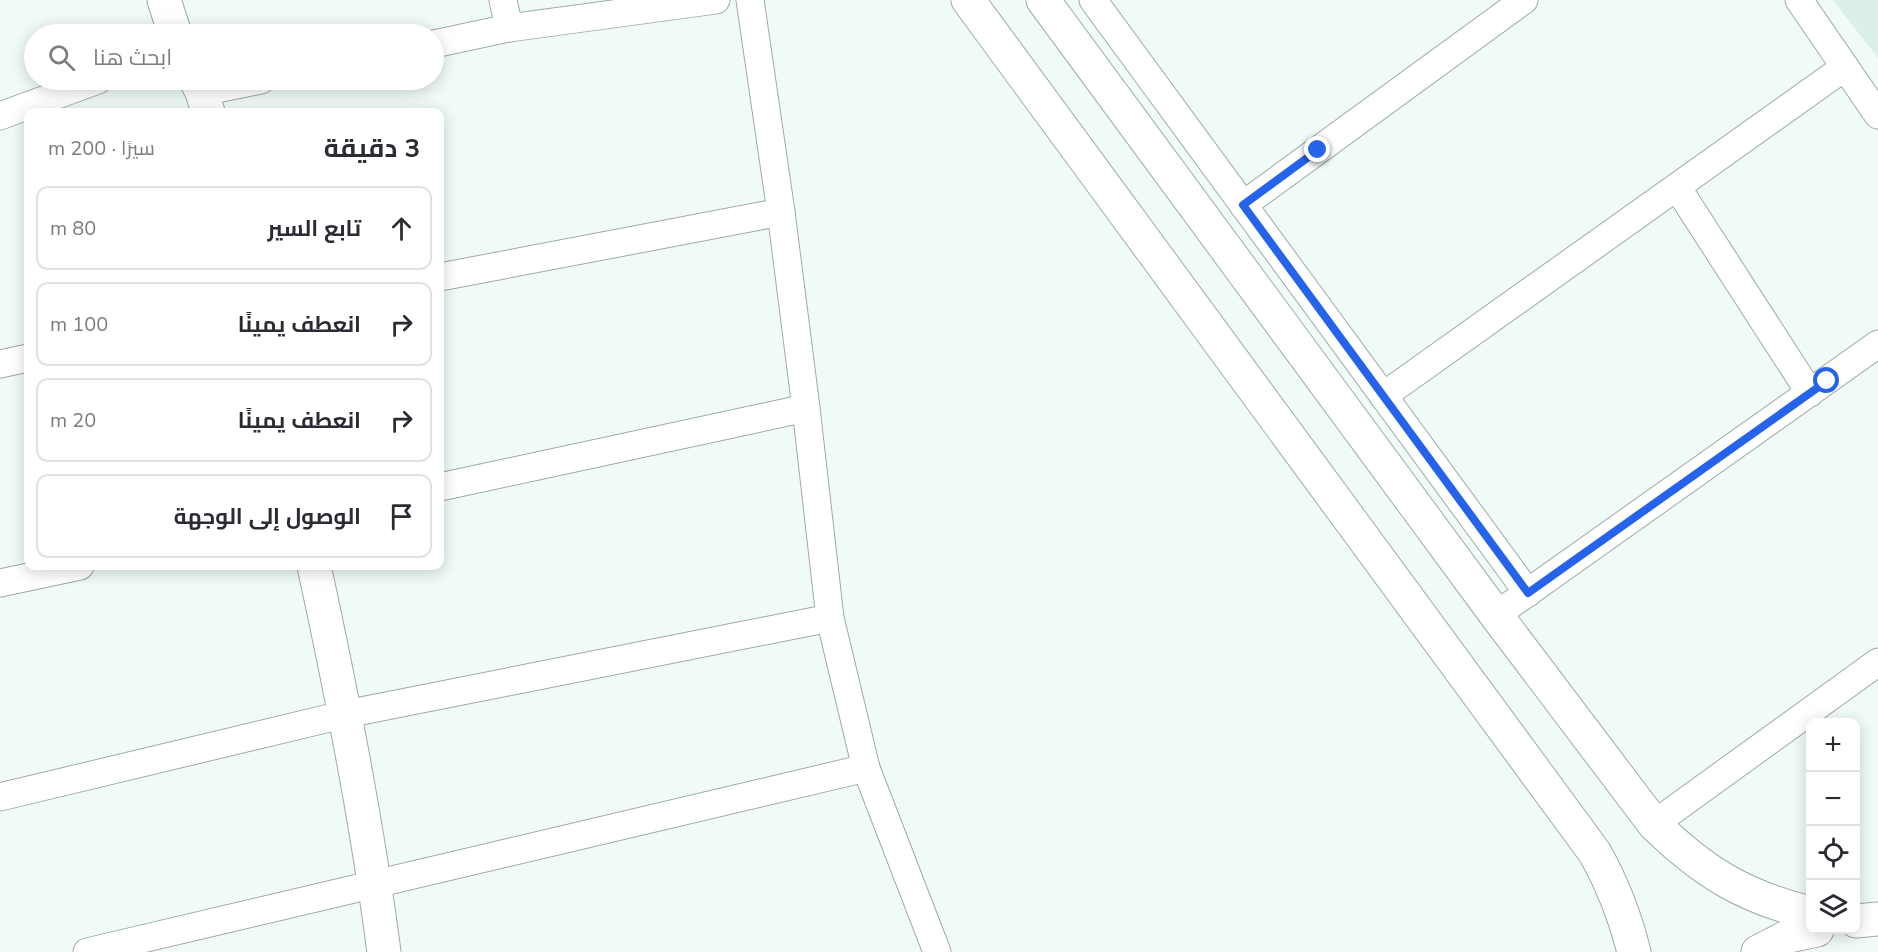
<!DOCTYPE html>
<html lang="ar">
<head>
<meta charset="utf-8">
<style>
	:root { --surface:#fff; --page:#f7f7f7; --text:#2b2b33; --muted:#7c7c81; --line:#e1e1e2 }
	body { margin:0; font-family:"Nunito Sans",Cairo,sans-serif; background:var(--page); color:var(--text); direction:rtl }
	.controls { position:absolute; right:18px; bottom:18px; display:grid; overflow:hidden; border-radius:12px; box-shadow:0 3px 15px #0003 }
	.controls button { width:54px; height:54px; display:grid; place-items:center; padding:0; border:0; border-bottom:2px solid var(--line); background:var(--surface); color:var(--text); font:30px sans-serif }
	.stop { position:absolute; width:18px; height:18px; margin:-14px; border:4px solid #2563eb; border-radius:50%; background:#fff }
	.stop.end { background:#2563eb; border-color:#fff; box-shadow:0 2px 6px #0008 }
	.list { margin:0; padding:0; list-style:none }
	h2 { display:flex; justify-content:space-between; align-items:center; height:78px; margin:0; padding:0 24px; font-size:26px }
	h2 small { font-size:20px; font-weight:400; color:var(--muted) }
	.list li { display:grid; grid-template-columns:39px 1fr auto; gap:18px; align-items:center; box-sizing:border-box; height:84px; margin:0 12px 12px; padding:0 12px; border:2px solid var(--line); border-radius:12px }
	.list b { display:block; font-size:22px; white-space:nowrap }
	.list em { font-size:20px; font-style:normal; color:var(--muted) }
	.icon { flex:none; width:33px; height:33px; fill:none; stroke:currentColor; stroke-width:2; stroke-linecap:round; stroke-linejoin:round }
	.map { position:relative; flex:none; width:1878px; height:952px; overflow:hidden; direction:ltr }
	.search { position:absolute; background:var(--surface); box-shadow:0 3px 15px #0003; left:24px; top:24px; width:420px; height:66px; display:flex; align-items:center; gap:15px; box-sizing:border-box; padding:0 21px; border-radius:33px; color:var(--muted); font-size:22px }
	.panel { position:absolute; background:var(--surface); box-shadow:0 3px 15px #0003; left:24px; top:108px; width:420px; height:462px; border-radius:12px; direction:rtl }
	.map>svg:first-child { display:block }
	.built { fill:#dcf0eb }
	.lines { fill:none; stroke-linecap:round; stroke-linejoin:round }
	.minor-casing { stroke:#9faaa7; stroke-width:29 }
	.tertiary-casing { stroke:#9faaa7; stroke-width:35 }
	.secondary-casing { stroke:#9faaa7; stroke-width:35 }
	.minor { stroke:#fff; stroke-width:27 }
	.tertiary { stroke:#fff; stroke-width:33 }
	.secondary { stroke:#fff; stroke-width:33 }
	.route { stroke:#2563eb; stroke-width:8 }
</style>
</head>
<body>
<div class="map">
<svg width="1878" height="952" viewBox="0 0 1878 952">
	<rect width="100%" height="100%" fill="#f0fbf8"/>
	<polygon class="built" points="1833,0 1878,0 1878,58"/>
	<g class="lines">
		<g class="minor-casing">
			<g id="minor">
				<polyline points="503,0 509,28"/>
				<polyline points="750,0 781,212 806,408 830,618 866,768 937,952"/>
				<polyline points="1093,0 1528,593"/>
				<polyline points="1799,0 1878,115"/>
				<polyline points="434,44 509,28 716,0"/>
				<polyline points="202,92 261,80"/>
				<polyline points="0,116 98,80"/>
				<polyline points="1677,187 1810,393"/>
				<polyline points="1243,205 1524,0"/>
				<polyline points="440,277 781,212"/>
				<polyline points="0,364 28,358"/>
				<polyline points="1383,396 1845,67"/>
				<polyline points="440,487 806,408"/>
				<polyline points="0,583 80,566"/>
				<polyline points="1496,615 1878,344"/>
				<polyline points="0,797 346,714 830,618"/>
				<polyline points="1654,824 1878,662"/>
				<polyline points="87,952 866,768"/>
			</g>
		</g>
		<g class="tertiary-casing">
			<g id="tertiary">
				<polyline points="164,0 175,34"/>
				<path d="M 968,0 L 1595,853 C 1613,885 1625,916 1634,952"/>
				<path d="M 1043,0 L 1496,615 L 1654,824 C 1703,872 1744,897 1810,913"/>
				<polyline points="196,80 202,92 208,112"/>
				<path d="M 314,566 C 342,694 367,822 384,952"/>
			</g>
		</g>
		<g class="secondary-casing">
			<g id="secondary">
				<polyline points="1856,921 1878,919"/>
				<polyline points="1758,952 1789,936 1817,930"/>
			</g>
		</g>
		<use href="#minor" class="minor"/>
		<use href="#tertiary" class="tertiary"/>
		<use href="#secondary" class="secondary"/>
	</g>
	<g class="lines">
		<polyline class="route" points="1318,150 1243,205 1528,593 1827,381"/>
	</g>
</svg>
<div class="controls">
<button>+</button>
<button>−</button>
<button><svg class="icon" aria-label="locate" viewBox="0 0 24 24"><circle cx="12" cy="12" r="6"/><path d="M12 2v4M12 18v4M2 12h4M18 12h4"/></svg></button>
<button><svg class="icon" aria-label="layers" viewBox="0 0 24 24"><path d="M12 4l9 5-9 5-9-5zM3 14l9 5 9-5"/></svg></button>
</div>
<div class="stop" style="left:1827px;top:381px"></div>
<div class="stop end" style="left:1318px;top:150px"></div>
<div class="search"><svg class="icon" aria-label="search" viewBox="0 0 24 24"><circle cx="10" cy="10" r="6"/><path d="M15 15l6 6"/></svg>ابحث هنا</div>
<section class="panel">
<h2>3 دقيقة<small>سيرًا · 200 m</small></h2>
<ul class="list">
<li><svg class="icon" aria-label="ahead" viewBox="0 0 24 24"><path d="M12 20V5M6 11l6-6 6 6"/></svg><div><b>تابع السير</b></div><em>80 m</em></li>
<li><svg class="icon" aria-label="right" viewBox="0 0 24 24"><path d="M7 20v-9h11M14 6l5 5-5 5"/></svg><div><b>انعطف يمينًا</b></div><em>100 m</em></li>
<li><svg class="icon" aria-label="right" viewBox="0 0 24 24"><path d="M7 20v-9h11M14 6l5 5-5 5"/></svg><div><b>انعطف يمينًا</b></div><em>20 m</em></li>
<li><svg class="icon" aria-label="arrive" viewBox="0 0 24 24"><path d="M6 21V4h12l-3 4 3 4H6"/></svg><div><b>الوصول إلى الوجهة</b></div></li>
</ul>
</section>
</div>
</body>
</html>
